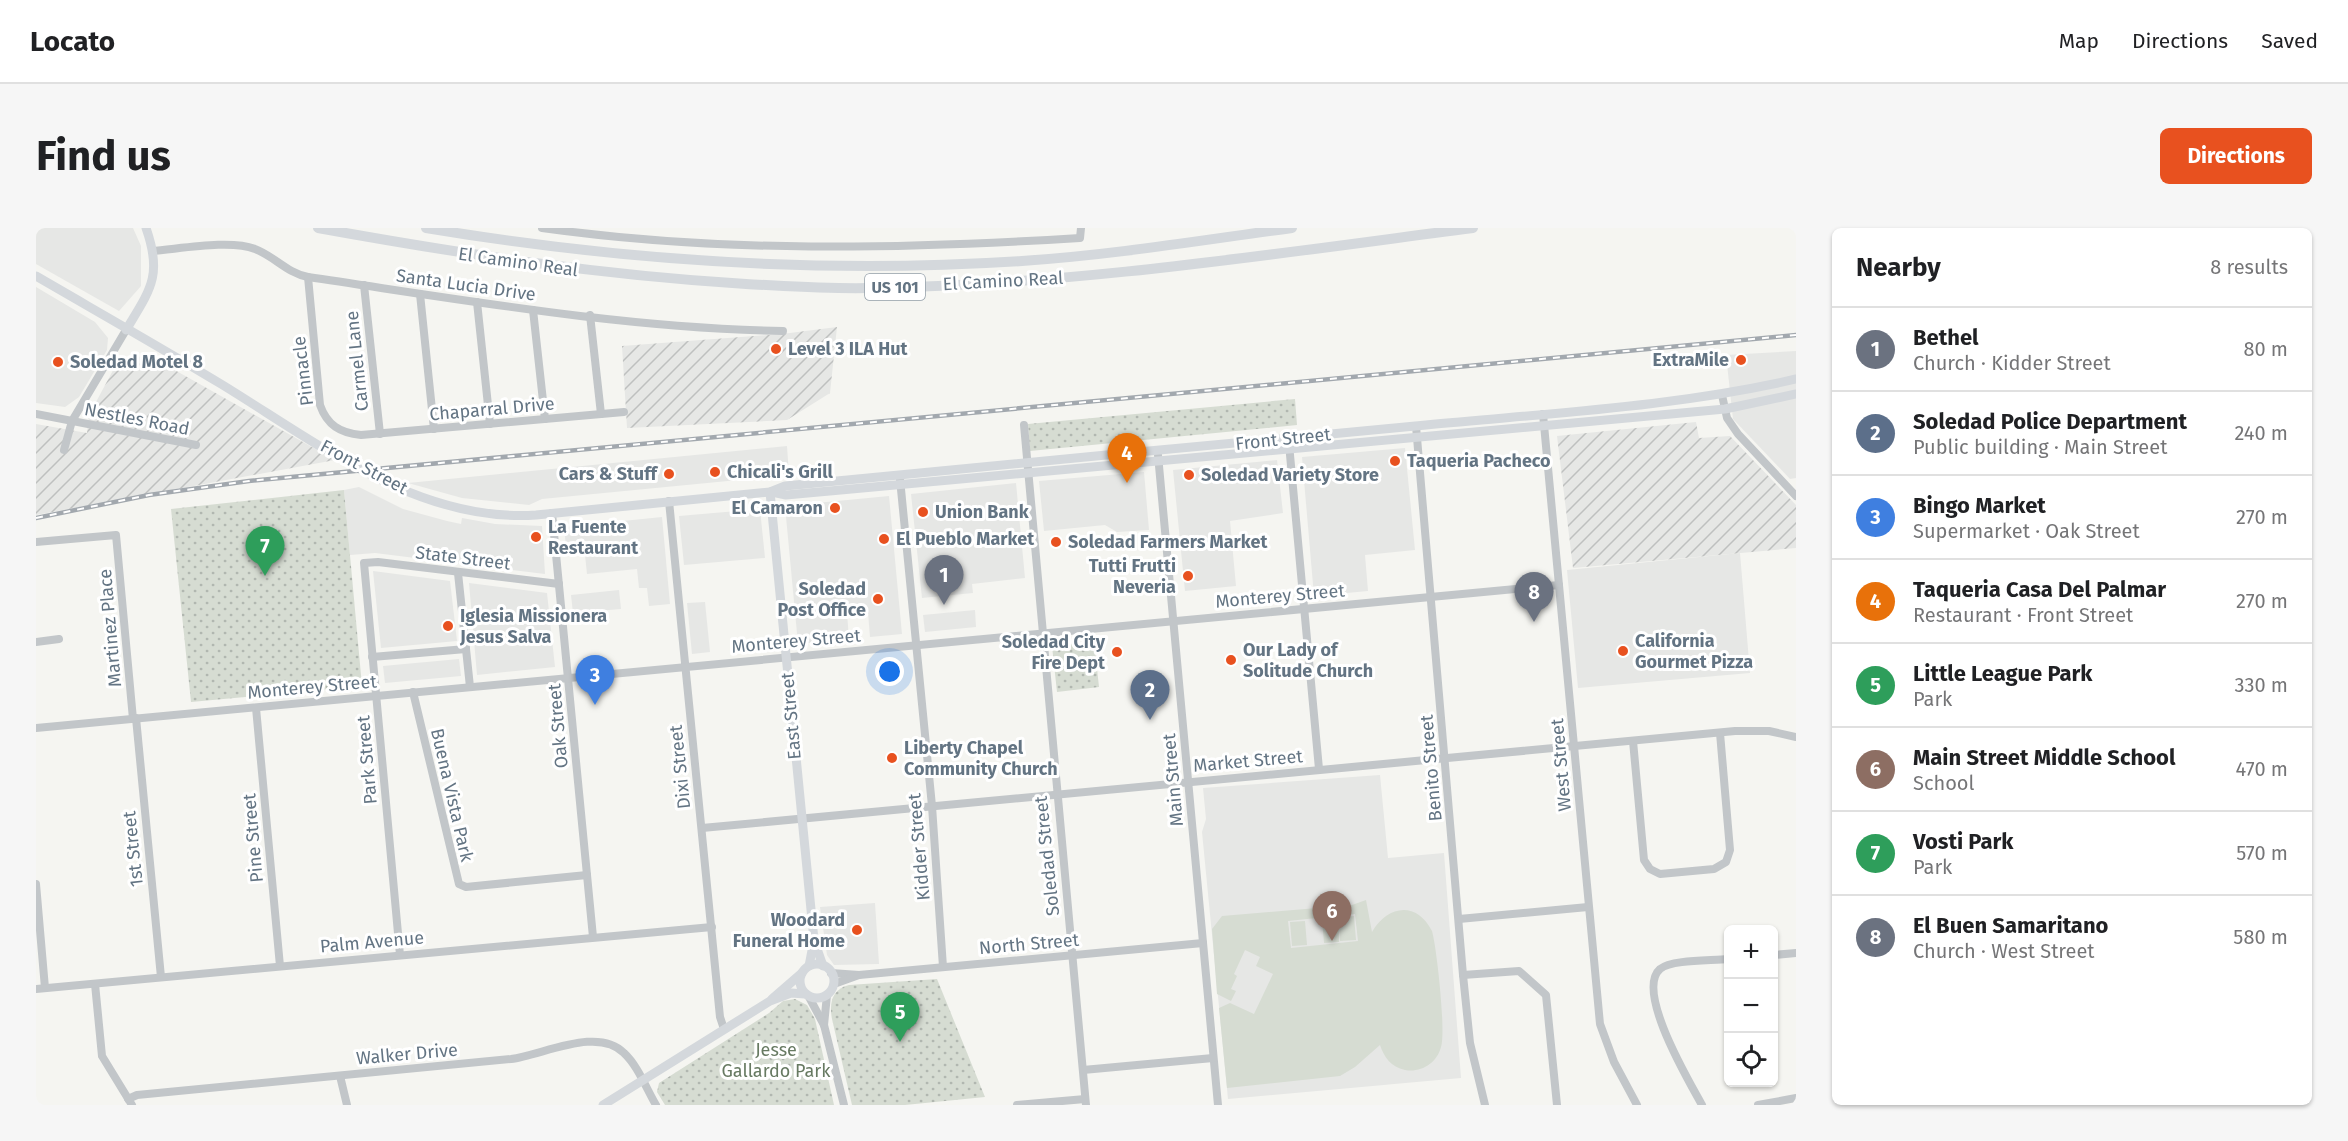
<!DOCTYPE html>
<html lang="en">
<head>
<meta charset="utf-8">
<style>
	:root { --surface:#fff; --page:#f6f6f6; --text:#202124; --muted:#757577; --line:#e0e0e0; --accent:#e8511f }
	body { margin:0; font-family:"Fira Sans",sans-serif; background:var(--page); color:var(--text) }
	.controls { position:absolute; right:18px; bottom:18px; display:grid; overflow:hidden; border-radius:9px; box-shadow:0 2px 4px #0004 }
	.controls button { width:54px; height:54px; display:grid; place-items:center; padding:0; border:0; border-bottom:2px solid var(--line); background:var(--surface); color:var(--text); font:30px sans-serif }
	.you { position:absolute; left:854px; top:444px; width:21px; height:21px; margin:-15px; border:4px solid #fff; border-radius:50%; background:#1a73e8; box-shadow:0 0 0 9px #1a73e833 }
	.badge { display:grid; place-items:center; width:39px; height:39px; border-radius:50%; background:var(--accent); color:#fff; font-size:20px; font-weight:700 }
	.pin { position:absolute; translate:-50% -50px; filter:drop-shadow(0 2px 3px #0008) }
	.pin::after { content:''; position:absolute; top:32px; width:21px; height:18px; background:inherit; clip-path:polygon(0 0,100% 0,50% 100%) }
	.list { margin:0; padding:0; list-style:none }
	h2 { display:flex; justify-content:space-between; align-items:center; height:78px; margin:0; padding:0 24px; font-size:26px }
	h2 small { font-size:20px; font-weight:400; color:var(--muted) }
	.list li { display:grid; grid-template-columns:39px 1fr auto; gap:18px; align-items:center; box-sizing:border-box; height:84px; padding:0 24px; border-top:2px solid var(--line) }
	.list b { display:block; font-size:22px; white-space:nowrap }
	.list p { margin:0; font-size:20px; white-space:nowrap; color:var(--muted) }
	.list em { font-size:20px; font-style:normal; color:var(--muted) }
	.icon { flex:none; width:33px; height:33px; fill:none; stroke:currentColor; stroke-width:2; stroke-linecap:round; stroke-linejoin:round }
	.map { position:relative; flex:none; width:1760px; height:877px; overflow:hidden; border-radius:9px }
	header { display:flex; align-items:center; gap:36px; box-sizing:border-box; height:84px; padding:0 30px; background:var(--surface); border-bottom:2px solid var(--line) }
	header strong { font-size:28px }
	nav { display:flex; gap:33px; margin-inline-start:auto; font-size:21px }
	.intro { display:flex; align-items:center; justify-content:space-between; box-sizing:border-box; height:144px; padding:0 36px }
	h1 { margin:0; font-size:42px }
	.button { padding:15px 27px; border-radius:9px; background:var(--accent); color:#fff; font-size:21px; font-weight:700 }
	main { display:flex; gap:36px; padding:0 36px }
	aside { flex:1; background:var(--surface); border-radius:9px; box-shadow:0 2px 4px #0004 }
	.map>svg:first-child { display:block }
	.built { fill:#e6e7e5 }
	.industrial { fill:url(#industrial-furrows) }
	.grass { fill:#d6dcd2; fill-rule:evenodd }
	.park { fill:url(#park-dots) }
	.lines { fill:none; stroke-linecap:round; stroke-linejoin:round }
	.minor { stroke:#c2c6c9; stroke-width:8 }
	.major { stroke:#d4d8dc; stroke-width:9 }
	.highway { stroke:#d4d8dc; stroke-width:10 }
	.rail-casing { stroke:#a2a8ae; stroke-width:4.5 }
	.rail { stroke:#fff; stroke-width:2; stroke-dasharray:7; stroke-linecap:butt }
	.poi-dot { fill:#e8511f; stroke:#fff; stroke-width:2 }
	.labels { text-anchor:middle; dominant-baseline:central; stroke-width:6; stroke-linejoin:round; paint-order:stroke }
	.shield { fill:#fff; stroke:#929ea8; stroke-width:1.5 }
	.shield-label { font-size:16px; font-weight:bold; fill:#637483 }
	.street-label { font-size:18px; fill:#637483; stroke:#fff }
	.poi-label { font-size:18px; font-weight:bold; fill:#637483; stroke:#fff; text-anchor:start }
	.park-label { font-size:18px; fill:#677a62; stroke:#fff }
</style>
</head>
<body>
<header>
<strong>Locato</strong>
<nav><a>Map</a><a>Directions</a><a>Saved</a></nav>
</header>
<div class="intro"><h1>Find us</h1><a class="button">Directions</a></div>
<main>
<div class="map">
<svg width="1760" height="877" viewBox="0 0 1760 877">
	<defs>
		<pattern id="industrial-furrows" width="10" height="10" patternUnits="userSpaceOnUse" patternTransform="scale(1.5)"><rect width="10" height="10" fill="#e6e7e5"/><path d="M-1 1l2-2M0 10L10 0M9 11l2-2" fill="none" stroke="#bec0bf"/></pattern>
		<pattern id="park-dots" width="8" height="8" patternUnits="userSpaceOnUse" patternTransform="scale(1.5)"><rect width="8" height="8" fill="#d6dcd2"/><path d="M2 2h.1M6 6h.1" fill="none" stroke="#b1b7b0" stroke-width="1.8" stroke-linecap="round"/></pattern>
	</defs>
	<rect width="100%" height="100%" fill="#f5f5f1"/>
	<g class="built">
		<polygon points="0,0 97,0 105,18 105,58 83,83 0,36"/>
		<polygon points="0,59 59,94 72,110 71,122 43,169 29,179 0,175"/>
		<polygon points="1760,123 1760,250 1754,251 1697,191 1690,127"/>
		<polygon points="751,218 753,247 506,271 493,277 426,270 372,255"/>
		<polygon points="1369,220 1379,322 1329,327 1332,363 1278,368 1266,229"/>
		<polygon points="1241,232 1247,285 1194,293 1200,358 1149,363 1137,242"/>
		<polygon points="1108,244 1113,302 1081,304 1069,297 1008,303 1003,253"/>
		<polygon points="980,255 989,350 936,356 937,365 886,370 875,266"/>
		<polygon points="323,259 367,281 411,293 425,296 426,290 459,296 506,298 509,346 339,325 314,327 308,262"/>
		<polygon points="853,268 866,406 834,409 832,384 811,385 813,411 762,416 749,278"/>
		<polygon points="724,281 729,330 648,337 643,288"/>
		<polygon points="626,289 634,376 613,378 611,360 603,360 601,341 551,346 549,327 531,328 528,299"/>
		<polygon points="1704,325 1714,445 1542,460 1531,342"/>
		<polygon points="337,343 414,353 421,413 345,420"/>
		<polygon points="433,355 511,365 519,439 441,447"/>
		<polygon points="583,362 585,381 537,385 535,367"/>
		<polygon points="669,374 674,424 656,426 651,375"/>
		<polygon points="939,382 940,399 889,404 887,387"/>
		<polygon points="423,431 425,448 349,455 347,438"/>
		<polygon points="1344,547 1352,630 1408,625 1425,850 1192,871 1166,604 1170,591 1167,560"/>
		<polygon points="839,675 843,736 798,737 791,727 784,679"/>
	</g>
	<g class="industrial">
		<polygon points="801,99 794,165 751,192 591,200 586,118 746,106"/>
		<polygon points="112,127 299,232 0,287 0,196 51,205 53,187 82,133"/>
		<polygon points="1660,194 1663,210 1694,208 1760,277 1760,320 1537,340 1521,208"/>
	</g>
	<g class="grass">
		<path d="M 1330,672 L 1336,704 C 1351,678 1380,672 1396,703 C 1401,721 1410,804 1405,819 C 1401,835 1385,845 1369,842 C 1355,839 1348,829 1344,817 L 1319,839 L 1304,848 L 1191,860 L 1183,780 L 1194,775 L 1218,786 L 1237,746 L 1220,738 L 1224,729 L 1209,722 L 1198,746 L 1201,748 L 1195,761 L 1200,763 L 1195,773 L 1181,766 L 1176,701 L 1186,688 L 1316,677 ZM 1319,686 L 1322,713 L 1255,720 L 1252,693 Z"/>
		<polygon points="1318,688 1320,712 1304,713 1303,697 1303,714 1288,715 1286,691"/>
		<polygon points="1269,693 1271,717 1256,718 1254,694"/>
	</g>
	<g class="park">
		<polygon points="1259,171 1261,197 994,223 992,196"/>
		<polygon points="308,262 326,458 155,474 135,281"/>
		<polygon points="1058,413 1063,459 1021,464 1016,418"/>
		<path d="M 901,751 L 949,869 L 869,877 L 816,877 L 796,791 C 793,775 796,761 813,757 Z"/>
		<polygon points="759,771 771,777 779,791 798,877 629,877 621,864 623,855 733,785 747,773"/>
	</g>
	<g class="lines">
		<g class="minor">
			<path d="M 506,0 C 685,25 865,21 1044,10 L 1045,0"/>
			<path d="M 116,23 C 143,21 195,11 219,21 C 238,28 251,45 272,49 C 429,72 588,100 747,103"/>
			<path d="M 272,49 L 284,177 C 291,197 304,205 325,207 L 588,184"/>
			<polyline points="328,57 344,206"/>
			<polyline points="384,66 398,201"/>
			<polyline points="441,74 454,196"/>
			<polyline points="497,82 509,191"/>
			<polyline points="554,87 565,186"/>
			<polyline points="1686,167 1691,190 1702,206 1760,268"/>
			<polyline points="0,186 160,217"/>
			<polyline points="1507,186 1564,796 1578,834 1601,877"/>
			<polyline points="988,197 1050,877"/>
			<polyline points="1380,198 1427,747 1434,815 1449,877"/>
			<polyline points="1253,216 1283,541"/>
			<polyline points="28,222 36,193 90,102"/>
			<polyline points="1122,227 1182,877"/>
			<polyline points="864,251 896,578 907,739"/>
			<polyline points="633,273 684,789 688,801"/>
			<polyline points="516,285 557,709"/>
			<polyline points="0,314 80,307 97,491"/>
			<polyline points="422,345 434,459"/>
			<polyline points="0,414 23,411"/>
			<polyline points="336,429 430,421"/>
			<polyline points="377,464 423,656 430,659 551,647"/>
			<polyline points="220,480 244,738"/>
			<polyline points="100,490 125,749"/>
			<polyline points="0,500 1523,357"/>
			<polyline points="1597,513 1608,632 1614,641 1624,646 1678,641 1690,634 1694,622 1684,505"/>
			<polyline points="666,600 1699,503 1733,503 1760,509"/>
			<polyline points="0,656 9,760"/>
			<polyline points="1423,691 1552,679"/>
			<polyline points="364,727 328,335 342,334 523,356"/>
			<polyline points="1738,727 1760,725"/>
			<polyline points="795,745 823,747 1167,715"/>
			<polyline points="1427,747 1483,743 1510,767 1521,877"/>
			<polyline points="59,756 66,828 96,877"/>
			<polyline points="798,756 823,747"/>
			<polyline points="0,761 676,699"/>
			<polyline points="773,769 788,797 808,877"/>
			<polyline points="788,797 791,767"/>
			<polyline points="1047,842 1177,830"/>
			<polyline points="304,848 311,877"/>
			<path d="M 92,871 L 101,867 L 475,831 C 507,827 562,798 588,825 C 602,838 610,860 620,877"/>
			<polyline points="981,877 1049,871"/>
			<path d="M 1666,877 C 1653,853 1599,763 1624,741 C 1636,731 1677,733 1692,731"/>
			<polyline points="1722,877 1760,870"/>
		</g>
		<g class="major">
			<path d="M 0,48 C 62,84 124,119 185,156 C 280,214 382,295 500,287 L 734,264 L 749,258 C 963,236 1176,218 1390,197 C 1513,185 1639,179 1760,151"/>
			<path d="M 90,102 C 114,62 127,48 110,0"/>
			<polyline points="734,264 778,712 787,738"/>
			<polyline points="736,264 750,267 1689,181 1760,166"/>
			<circle cx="781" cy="753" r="17"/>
			<polyline points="773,738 778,712"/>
			<polyline points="736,771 766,745"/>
			<polyline points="567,877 734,773 755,765 769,766"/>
		</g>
		<g class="highway">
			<path d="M 282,0 C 426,26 563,47 710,56 C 751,58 792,61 833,60 C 1036,57 1236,26 1437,0"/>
			<path d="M 390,0 C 588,33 787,46 986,33 C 1077,27 1167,12 1256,0"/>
		</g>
		<g class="rail-casing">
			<polyline id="rail" points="0,290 113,267 213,253 1760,107"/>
		</g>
		<use href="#rail" class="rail"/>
	</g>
	<g class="poi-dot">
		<circle cx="740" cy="121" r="6"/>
		<circle cx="1705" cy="132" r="6"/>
		<circle cx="22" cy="134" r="6"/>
		<circle cx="1359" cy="233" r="6"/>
		<circle cx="679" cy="244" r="6"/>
		<circle cx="633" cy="246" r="6"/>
		<circle cx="1153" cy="247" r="6"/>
		<circle cx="799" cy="280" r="6"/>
		<circle cx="887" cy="284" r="6"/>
		<circle cx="500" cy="309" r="6"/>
		<circle cx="848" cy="311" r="6"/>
		<circle cx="1020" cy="314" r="6"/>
		<circle cx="1152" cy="348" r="6"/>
		<circle cx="842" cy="371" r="6"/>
		<circle cx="412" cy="398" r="6"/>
		<circle cx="1587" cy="423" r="6"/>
		<circle cx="1081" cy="424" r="6"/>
		<circle cx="1195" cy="432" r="6"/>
		<circle cx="856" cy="530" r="6"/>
		<circle cx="821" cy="702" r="6"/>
	</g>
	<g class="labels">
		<rect class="shield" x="829" y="46" width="60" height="26" rx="4.5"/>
		<g class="shield-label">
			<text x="859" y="59">US 101</text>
		</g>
		<g class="street-label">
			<text transform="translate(482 34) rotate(8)">El Camino Real</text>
			<text transform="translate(967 53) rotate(-3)">El Camino Real</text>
			<text transform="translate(430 57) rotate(8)">Santa Lucia Drive</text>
			<text transform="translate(321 133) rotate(-96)">Carmel Lane</text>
			<text transform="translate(267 143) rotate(-97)">Pinnacle</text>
			<text transform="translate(456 181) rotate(-5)">Chaparral Drive</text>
			<text transform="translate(101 191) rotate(11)">Nestles Road</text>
			<text transform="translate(1247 211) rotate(-6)">Front Street</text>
			<text transform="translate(328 239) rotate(28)">Front Street</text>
			<text transform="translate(427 330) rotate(7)">State Street</text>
			<text transform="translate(1244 368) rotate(-5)">Monterey Street</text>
			<text transform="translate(74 400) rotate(-95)">Martinez Place</text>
			<text transform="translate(760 413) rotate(-5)">Monterey Street</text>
			<text transform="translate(276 459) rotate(-5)">Monterey Street</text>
			<text transform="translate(755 488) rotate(-95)">East Street</text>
			<text transform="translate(522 498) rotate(-95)">Oak Street</text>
			<text transform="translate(331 532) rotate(-95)">Park Street</text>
			<text transform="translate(1212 533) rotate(-5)">Market Street</text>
			<text transform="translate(1525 537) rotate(-95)">West Street</text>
			<text transform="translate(644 539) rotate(-96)">Dixi Street</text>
			<text transform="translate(1395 540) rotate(-95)">Benito Street</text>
			<text transform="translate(1137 552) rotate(-95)">Main Street</text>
			<text transform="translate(416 567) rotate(77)">Buena Vista Park</text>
			<text transform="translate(217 610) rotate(-95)">Pine Street</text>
			<text transform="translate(883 619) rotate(-95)">Kidder Street</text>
			<text transform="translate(97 621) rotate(-96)">1st Street</text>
			<text transform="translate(1011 628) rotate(-96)">Soledad Street</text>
			<text transform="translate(336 714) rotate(-5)">Palm Avenue</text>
			<text transform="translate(993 716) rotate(-5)">North Street</text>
			<text transform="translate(371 826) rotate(-5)">Walker Drive</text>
		</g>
		<g class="poi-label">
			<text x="752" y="121">Level 3 ILA Hut</text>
			<text x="1693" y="132" text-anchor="end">ExtraMile</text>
			<text x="34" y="134">Soledad Motel 8</text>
			<text x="1371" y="233">Taqueria Pacheco</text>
			<text x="691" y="244">Chicali's Grill</text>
			<text x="621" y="246" text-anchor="end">Cars &amp; Stuff</text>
			<text x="1165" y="247">Soledad Variety Store</text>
			<text x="787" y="280" text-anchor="end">El Camaron</text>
			<text x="899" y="284">Union Bank</text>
			<text x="512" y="299">La Fuente<tspan x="512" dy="21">Restaurant</tspan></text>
			<text x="860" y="311">El Pueblo Market</text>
			<text x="1032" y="314">Soledad Farmers Market</text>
			<text x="1140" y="338" text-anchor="end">Tutti Frutti<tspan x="1140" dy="21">Neveria</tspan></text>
			<text x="830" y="361" text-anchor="end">Soledad<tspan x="830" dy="21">Post Office</tspan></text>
			<text x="424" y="388">Iglesia Missionera<tspan x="424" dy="21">Jesus Salva</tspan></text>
			<text x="1599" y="413">California<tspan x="1599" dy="21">Gourmet Pizza</tspan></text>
			<text x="1069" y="414" text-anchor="end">Soledad City<tspan x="1069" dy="21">Fire Dept</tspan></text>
			<text x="1207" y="422">Our Lady of<tspan x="1207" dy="21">Solitude Church</tspan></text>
			<text x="868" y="520">Liberty Chapel<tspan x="868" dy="21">Community Church</tspan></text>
			<text x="809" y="692" text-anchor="end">Woodard<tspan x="809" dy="21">Funeral Home</tspan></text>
		</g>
		<g class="park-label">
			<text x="740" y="822">Jesse<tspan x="740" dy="21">Gallardo Park</tspan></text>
		</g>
	</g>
</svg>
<div class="controls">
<button>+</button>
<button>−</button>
<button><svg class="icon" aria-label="locate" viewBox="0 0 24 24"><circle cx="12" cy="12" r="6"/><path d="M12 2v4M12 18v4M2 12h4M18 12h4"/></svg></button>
</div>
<div class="you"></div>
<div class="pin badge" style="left:908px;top:377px;background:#6b7280">1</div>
<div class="pin badge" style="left:1114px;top:492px;background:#5c6f8a">2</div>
<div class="pin badge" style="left:559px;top:477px;background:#3f7fe0">3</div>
<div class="pin badge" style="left:1091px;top:255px;background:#e8710a">4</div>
<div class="pin badge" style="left:864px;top:814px;background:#2e9e5b">5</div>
<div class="pin badge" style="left:1296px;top:713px;background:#8d6e63">6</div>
<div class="pin badge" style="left:229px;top:348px;background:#2e9e5b">7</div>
<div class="pin badge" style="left:1498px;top:394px;background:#6b7280">8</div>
</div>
<aside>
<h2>Nearby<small>8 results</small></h2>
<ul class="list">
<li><span class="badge" style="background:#6b7280">1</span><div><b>Bethel</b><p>Church · Kidder Street</p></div><em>80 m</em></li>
<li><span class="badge" style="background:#5c6f8a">2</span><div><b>Soledad Police Department</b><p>Public building · Main Street</p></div><em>240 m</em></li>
<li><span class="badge" style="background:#3f7fe0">3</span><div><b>Bingo Market</b><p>Supermarket · Oak Street</p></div><em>270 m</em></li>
<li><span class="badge" style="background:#e8710a">4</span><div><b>Taqueria Casa Del Palmar</b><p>Restaurant · Front Street</p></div><em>270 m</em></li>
<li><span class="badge" style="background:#2e9e5b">5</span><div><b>Little League Park</b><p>Park</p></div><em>330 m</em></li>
<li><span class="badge" style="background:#8d6e63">6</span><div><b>Main Street Middle School</b><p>School</p></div><em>470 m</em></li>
<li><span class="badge" style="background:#2e9e5b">7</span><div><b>Vosti Park</b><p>Park</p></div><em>570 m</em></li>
<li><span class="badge" style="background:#6b7280">8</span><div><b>El Buen Samaritano</b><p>Church · West Street</p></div><em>580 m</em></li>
</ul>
</aside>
</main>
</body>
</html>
